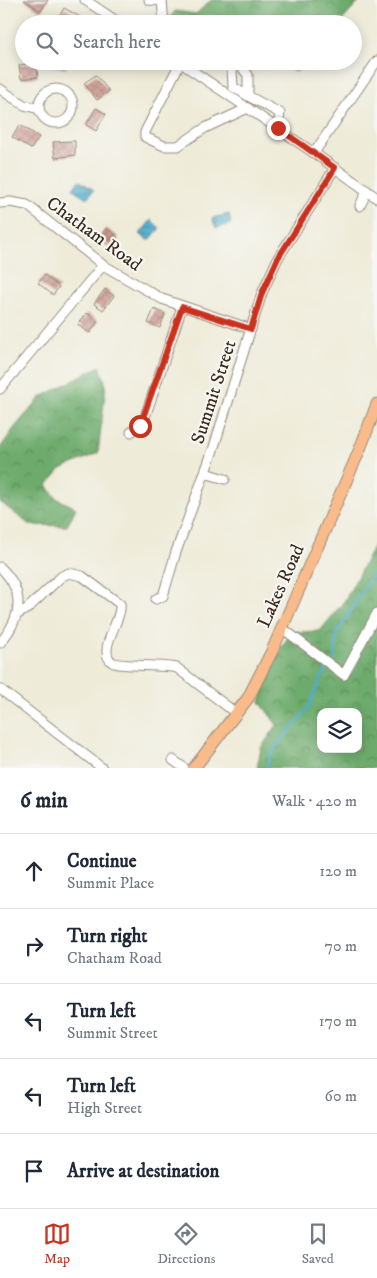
<!DOCTYPE html>
<html lang="en">
<head>
<meta charset="utf-8">
<style>
	:root { --surface:#fff; --page:#f6f6f7; --text:#1f2937; --muted:#747a83; --line:#e0e1e3; --accent:#c8321e }
	body { margin:0; font-family:"IM FELL DW Pica",serif; background:var(--page); color:var(--text) }
	.controls { position:absolute; right:15px; bottom:15px; display:grid; overflow:hidden; border-radius:10px; box-shadow:0 2px 12px #0003 }
	.controls button { width:45px; height:45px; display:grid; place-items:center; padding:0; border:0; border-bottom:1px solid var(--line); background:var(--surface); color:var(--text); font:25px sans-serif }
	.stop { position:absolute; width:15px; height:15px; margin:-11px; border:4px solid #c8321e; border-radius:50%; background:#fff }
	.stop.end { background:#c8321e; border-color:#fff; box-shadow:0 1px 5px #0008 }
	.list { margin:0; padding:0; list-style:none }
	h2 { display:flex; justify-content:space-between; align-items:center; height:65px; margin:0; padding:0 20px; font-size:21px }
	h2 small { font-size:16px; font-weight:400; color:var(--muted) }
	.list li { display:grid; grid-template-columns:32px 1fr auto; gap:15px; align-items:center; box-sizing:border-box; height:75px; padding:0 20px; border-top:1px solid var(--line) }
	.list b { display:block; font-size:19px; white-space:nowrap }
	.list p { margin:0; font-size:16px; white-space:nowrap; color:var(--muted) }
	.list em { font-size:16px; font-style:normal; color:var(--muted) }
	.icon { flex:none; width:28px; height:28px; fill:none; stroke:currentColor; stroke-width:2; stroke-linecap:round; stroke-linejoin:round }
	.map { position:relative; flex:none; width:377px; height:768px; overflow:hidden }
	.search { position:absolute; background:var(--surface); box-shadow:0 2px 12px #0003; left:15px; right:15px; top:15px; height:55px; display:flex; align-items:center; gap:12px; box-sizing:border-box; padding:0 18px; border-radius:28px; color:var(--muted); font-size:19px }
	.sheet { height:440px; background:var(--surface) }
	nav { display:flex; justify-content:space-around; align-items:center; box-sizing:border-box; height:70px; border-top:1px solid var(--line); background:var(--surface); font-size:14px; color:var(--muted) }
	nav a { display:grid; justify-items:center; gap:2px }
	nav .on { color:var(--accent) }
	.map>svg:first-child { display:block }
	.forest { fill:url(#forest-crowns); stroke:#546a45; fill-rule:evenodd }
	.water { fill:url(#water-rules); stroke:#456c76 }
	.lines { fill:none; stroke-linecap:round; stroke-linejoin:round }
	.stream { stroke:#4fadcd; stroke-width:2.5 }
	.building { fill:url(#building-cross-hatch) }
	.minor-casing { stroke:#948a7b; stroke-width:11 }
	.major-casing { stroke:#948a7b; stroke-width:13 }
	.minor { stroke:#fff; stroke-width:9 }
	.major { stroke:#fabb8b; stroke-width:11 }
	.route { stroke:#c8321e; stroke-width:6 }
	.labels { text-anchor:middle; dominant-baseline:central; stroke-width:4.5; stroke-linejoin:round; paint-order:stroke }
	.street-label { font-size:19px; fill:#3b2a1e; stroke:#f6f6f2 }
</style>
</head>
<body>
<div class="map">
<svg width="377" height="768" viewBox="0 0 377 768">
	<defs>
		<pattern id="forest-crowns" width="20" height="18" patternUnits="userSpaceOnUse" patternTransform="scale(1.25)"><rect width="20" height="18" fill="#6dab6c"/><path d="M2 6a3 3 0 1 1 6 0M12 15a3 3 0 1 1 6 0" fill="none" stroke="#5b8b58"/></pattern>
		<pattern id="water-rules" width="6" height="5" patternUnits="userSpaceOnUse" patternTransform="scale(1.25)"><rect width="6" height="5" fill="#4fadcd"/><path d="M0 2.5h6" fill="none" stroke="#438da6"/></pattern>
		<pattern id="building-cross-hatch" width="8" height="8" patternUnits="userSpaceOnUse" patternTransform="scale(1.25)"><rect width="8" height="8" fill="#cd9a91"/><path d="M0 0l8 8M0 8l8-8" fill="none" stroke="#a87e76"/></pattern>
	</defs>
	<rect width="100%" height="100%" fill="#f6f6f2"/>
	<filter id="ink" filterUnits="userSpaceOnUse"><feTurbulence type="fractalNoise" baseFrequency=".02" numOctaves="2"/><feDisplacementMap in="SourceGraphic" scale="10" xChannelSelector="R" yChannelSelector="G"/><feConvolveMatrix kernelMatrix="1 2 1 2 8 2 1 2 1" color-interpolation-filters="sRGB"/></filter>
	<filter id="wash" filterUnits="userSpaceOnUse"><feTurbulence type="fractalNoise" baseFrequency=".0096" numOctaves="4" result="noise"/><feDisplacementMap in="SourceGraphic" scale="20" xChannelSelector="R" yChannelSelector="G"/><feGaussianBlur stdDeviation="1.12" result="paint"/><feColorMatrix in="noise" values="0 0 0 0 0 0 0 0 0 0 0 0 0 0 0 0 0 1.4 0 .05"/><feComposite in="paint" operator="in"/></filter>
	<g filter="url(#wash)">
		<rect width="100%" height="100%" fill="#eeebd8"/>
		<g class="forest">
			<polygon points="211,0 361,0 339,24 259,24 235,15 225,24 169,24 169,19 175,11 196,14"/>
			<polygon points="274,61 311,61 296,72"/>
			<polygon points="100,366 106,385 98,453 61,469 47,485 56,498 76,508 67,526 30,525 0,502 0,448 15,427 41,397"/>
			<path d="M 377,540 L 377,768 L 257,768 L 261,748 L 277,725 L 260,702 C 267,676 275,654 292,632 L 320,631 L 345,600 ZM 321,712 L 358,712 L 358,749 L 321,749 Z"/>
		</g>
		<g class="water">
			<polygon points="79,180 94,190 87,198 73,189"/>
			<polygon points="229,214 231,224 216,228 212,218"/>
			<polygon points="151,220 160,228 149,241 140,234"/>
		</g>
		<g class="lines">
			<g class="stream">
				<polyline points="335,660 336,635 377,567"/>
				<path d="M 267,768 C 271,743 293,731 306,711 C 315,697 317,682 327,669"/>
			</g>
		</g>
		<g id="blocks">
			<g class="building">
				<polygon points="24,0 48,0 41,11"/>
				<polygon points="64,8 82,18 79,24 61,24 57,21"/>
				<polygon points="50,61 67,61 66,69 50,66"/>
				<polygon points="36,63 38,77 21,79 19,65"/>
				<polygon points="96,75 109,91 97,100 84,83"/>
				<polygon points="96,108 106,114 96,131 86,125"/>
				<polygon points="20,125 39,137 31,149 12,137"/>
				<polygon points="75,141 75,155 55,158 53,142"/>
				<polygon points="106,228 118,237 111,247 99,238"/>
				<polygon points="45,275 59,287 53,295 38,283"/>
				<polygon points="105,289 114,296 103,310 94,304"/>
				<polygon points="154,309 165,314 160,328 148,323"/>
				<polygon points="87,313 98,321 90,333 78,325"/>
			</g>
		</g>
	</g>
	<g filter="url(#ink)">
		<use href="#blocks" fill-opacity="0" stroke="#948a7b" stroke-width="1"/>
		<g class="lines">
			<g class="minor-casing">
				<g id="minor">
					<polyline points="85,0 121,24"/>
					<polyline points="149,0 162,1"/>
					<polyline points="162,0 164,24"/>
					<polyline points="178,61 314,153 377,198"/>
					<polyline points="180,63 145,132 145,137 164,146 178,146 205,128 248,108"/>
					<polygon points="236,64 241,66 248,75 248,96 233,87 232,69"/>
					<circle cx="56" cy="106" r="17"/>
					<polyline points="0,89 24,105 39,109"/>
					<polyline points="248,96 280,113 278,128"/>
					<polyline points="314,153 377,61"/>
					<polyline points="0,203 10,202 27,205 103,265 162,299 251,329"/>
					<polyline points="360,206 367,191"/>
					<polyline points="0,389 103,265"/>
					<polyline points="131,432 140,426 145,417 182,307"/>
					<polyline points="205,473 225,479"/>
					<path d="M 0,567 C 26,592 22,617 0,643"/>
					<polyline points="156,599 163,596 176,552 213,450 262,293 278,258 335,168"/>
					<path d="M 18,614 L 28,608 L 62,576 L 69,573 L 82,576 L 120,604 C 123,619 96,650 112,662 C 119,667 162,664 177,668 L 237,714"/>
					<polyline points="282,628 344,675 377,613"/>
					<polyline points="0,689 102,768"/>
					<polyline points="173,760 184,768"/>
				</g>
			</g>
			<g class="major-casing">
				<polyline id="major" points="194,768 248,698 272,651 360,449 377,404"/>
			</g>
			<use href="#minor" class="minor"/>
			<use href="#major" class="major"/>
		</g>
	</g>
	<g class="lines" filter="url(#ink)">
		<polyline class="route" points="140,426 182,307 251,329 262,293 278,258 335,168 278,128"/>
	</g>
	<g class="labels">
		<g class="street-label">
			<text transform="translate(94 234) rotate(36)">Chatham Road</text>
			<text transform="translate(214 392) rotate(-72)">Summit Street</text>
			<text transform="translate(281 586) rotate(-66)">Lakes Road</text>
		</g>
	</g>
</svg>
<div class="controls">
<button><svg class="icon" aria-label="layers" viewBox="0 0 24 24"><path d="M12 4l9 5-9 5-9-5zM3 14l9 5 9-5"/></svg></button>
</div>
<div class="stop" style="left:140px;top:426px"></div>
<div class="stop end" style="left:278px;top:128px"></div>
<div class="search"><svg class="icon" aria-label="search" viewBox="0 0 24 24"><circle cx="10" cy="10" r="6"/><path d="M15 15l6 6"/></svg>Search here</div>
</div>
<section class="sheet">
<h2>6 min<small>Walk · 420 m</small></h2>
<ul class="list">
<li><svg class="icon" aria-label="ahead" viewBox="0 0 24 24"><path d="M12 20V5M6 11l6-6 6 6"/></svg><div><b>Continue</b><p>Summit Place</p></div><em>120 m</em></li>
<li><svg class="icon" aria-label="right" viewBox="0 0 24 24"><path d="M7 20v-9h11M14 6l5 5-5 5"/></svg><div><b>Turn right</b><p>Chatham Road</p></div><em>70 m</em></li>
<li><svg class="icon" aria-label="left" viewBox="0 0 24 24"><path d="M17 20v-9H6M10 6l-5 5 5 5"/></svg><div><b>Turn left</b><p>Summit Street</p></div><em>170 m</em></li>
<li><svg class="icon" aria-label="left" viewBox="0 0 24 24"><path d="M17 20v-9H6M10 6l-5 5 5 5"/></svg><div><b>Turn left</b><p>High Street</p></div><em>60 m</em></li>
<li><svg class="icon" aria-label="arrive" viewBox="0 0 24 24"><path d="M6 21V4h12l-3 4 3 4H6"/></svg><div><b>Arrive at destination</b></div></li>
</ul>
</section>
<nav>
<a class="on"><svg class="icon" aria-label="map" viewBox="0 0 24 24"><path d="M3 6l6-2 6 2 6-2v14l-6 2-6-2-6 2zM9 4v14M15 6v14"/></svg>Map</a>
<a><svg class="icon" aria-label="directions" viewBox="0 0 24 24"><path d="M12 3l9 9-9 9-9-9zM9 14v-3h6M13 9l2 2-2 2"/></svg>Directions</a>
<a><svg class="icon" aria-label="saved" viewBox="0 0 24 24"><path d="M7 4h10v16l-5-4-5 4z"/></svg>Saved</a>
</nav>
</body>
</html>
